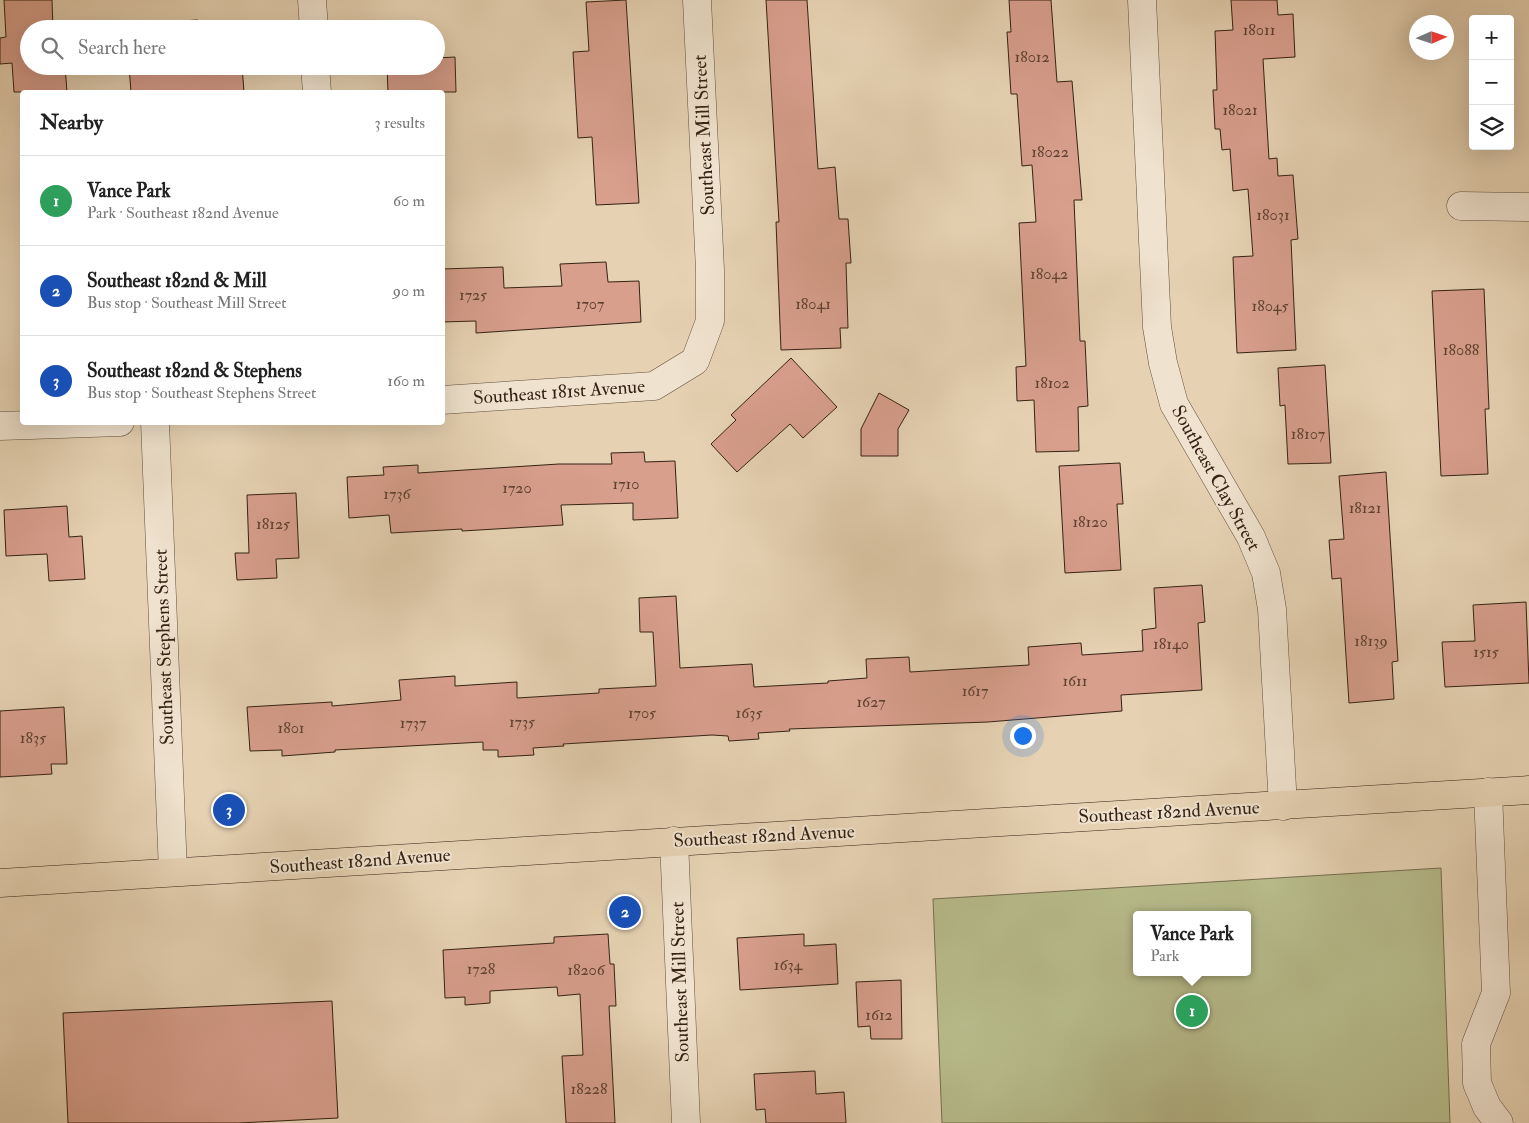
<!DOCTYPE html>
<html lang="en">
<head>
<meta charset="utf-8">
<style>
	:root { --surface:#fff; --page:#f6f6f6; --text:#222; --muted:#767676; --line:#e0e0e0; --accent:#ea580c }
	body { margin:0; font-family:"IM FELL Double Pica",serif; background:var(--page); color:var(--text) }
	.controls { position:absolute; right:15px; top:15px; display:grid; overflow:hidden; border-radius:5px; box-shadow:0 5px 20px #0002 }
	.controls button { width:45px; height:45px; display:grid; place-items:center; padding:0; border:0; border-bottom:1px solid var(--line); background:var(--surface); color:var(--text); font:25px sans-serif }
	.compass { position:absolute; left:1409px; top:15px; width:45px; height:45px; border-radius:50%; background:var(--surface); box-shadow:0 5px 20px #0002; rotate:87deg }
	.you { position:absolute; left:1022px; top:735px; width:18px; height:18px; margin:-12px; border:4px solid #fff; border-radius:50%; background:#1a73e8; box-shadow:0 0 0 8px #1a73e833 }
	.badge { display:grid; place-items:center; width:32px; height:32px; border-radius:50%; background:var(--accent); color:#fff; font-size:16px; font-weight:700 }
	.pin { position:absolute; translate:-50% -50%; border:2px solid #fff; box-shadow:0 1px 5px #0006 }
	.popup { position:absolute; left:1133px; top:911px; width:118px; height:65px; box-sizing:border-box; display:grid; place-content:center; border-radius:5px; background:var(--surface); filter:drop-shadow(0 1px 4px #0005); font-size:16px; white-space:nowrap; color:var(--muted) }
	.popup b { font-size:19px; color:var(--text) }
	.popup::after { content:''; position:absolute; left:50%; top:100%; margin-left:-10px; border:10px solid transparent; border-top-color:var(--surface) }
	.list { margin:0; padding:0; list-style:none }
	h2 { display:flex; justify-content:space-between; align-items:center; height:65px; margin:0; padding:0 20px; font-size:21px }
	h2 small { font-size:16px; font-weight:400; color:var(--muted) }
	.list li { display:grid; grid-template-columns:32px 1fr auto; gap:15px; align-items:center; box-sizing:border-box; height:90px; padding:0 20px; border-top:1px solid var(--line) }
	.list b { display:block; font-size:19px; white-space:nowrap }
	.list p { margin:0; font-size:16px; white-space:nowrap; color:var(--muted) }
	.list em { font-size:16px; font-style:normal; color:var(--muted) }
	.icon { flex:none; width:28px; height:28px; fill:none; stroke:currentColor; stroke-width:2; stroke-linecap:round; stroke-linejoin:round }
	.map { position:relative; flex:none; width:1529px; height:1123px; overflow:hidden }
	.search { position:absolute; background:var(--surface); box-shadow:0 5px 20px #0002; left:20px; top:20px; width:425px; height:55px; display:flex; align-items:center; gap:12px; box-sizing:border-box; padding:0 18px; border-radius:28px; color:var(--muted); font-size:19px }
	.panel { position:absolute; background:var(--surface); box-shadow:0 5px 20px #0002; left:20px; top:90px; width:425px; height:335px; border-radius:5px }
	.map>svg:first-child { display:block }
	.green { fill:#b7bb8b; stroke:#766e50; fill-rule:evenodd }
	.building { fill:#d89f8d; stroke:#352214 }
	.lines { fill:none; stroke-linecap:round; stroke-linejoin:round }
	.minor-casing { stroke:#614e3c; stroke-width:29 }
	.major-casing { stroke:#352214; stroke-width:29 }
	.minor { stroke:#efe2ce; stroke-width:28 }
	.major { stroke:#e6d2b3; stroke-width:28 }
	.labels { text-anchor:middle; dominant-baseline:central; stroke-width:4; stroke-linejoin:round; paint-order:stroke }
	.number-label { font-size:16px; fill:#5e4132 }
	.street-label { font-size:19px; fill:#352214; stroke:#efe2ce }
</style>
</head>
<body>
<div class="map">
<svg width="1529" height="1123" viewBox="0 0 1529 1123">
	<rect width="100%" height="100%" fill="#e6d2b3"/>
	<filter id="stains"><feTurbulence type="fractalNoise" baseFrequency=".004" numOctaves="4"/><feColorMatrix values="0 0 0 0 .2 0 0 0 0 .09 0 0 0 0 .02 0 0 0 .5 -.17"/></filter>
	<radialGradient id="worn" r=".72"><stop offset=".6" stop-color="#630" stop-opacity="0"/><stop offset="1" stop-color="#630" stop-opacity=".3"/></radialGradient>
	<path class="green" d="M 1441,868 L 1450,1123 L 942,1123 L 933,899 ZM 1137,915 L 1247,915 L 1247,972 L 1137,972 Z"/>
	<g class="building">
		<polygon points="4,0 52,0 53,29 29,29 29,66 65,66 67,92 14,92 12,63 0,64 0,38 6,37"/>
		<polygon points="626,0 639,203 596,205 592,137 578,138 573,52 589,51 586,2"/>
		<polygon points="766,0 807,0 818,169 835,167 839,219 848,219 851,263 846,263 848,328 840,328 841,348 781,350 776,222 779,222"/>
		<polygon points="1009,0 1051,0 1057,82 1072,81 1082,200 1074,200 1080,341 1085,341 1088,406 1078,407 1079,451 1036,452 1034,400 1017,401 1016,367 1026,366 1019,223 1036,222 1032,165 1022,166 1017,94 1011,94 1007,32 1011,32"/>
		<polygon points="1231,0 1277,0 1278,15 1293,14 1295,57 1263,59 1269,159 1277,158 1278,176 1293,175 1298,239 1291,240 1296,350 1237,353 1233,257 1253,256 1248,189 1233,191 1230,149 1222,150 1220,129 1215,129 1213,90 1217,90 1215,31 1233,30"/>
		<polygon points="198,20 199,29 127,29 127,24"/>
		<polygon points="455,57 456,92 388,92 387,66 436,66 436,58"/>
		<polygon points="129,66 242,66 244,92 131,92"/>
		<polygon points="606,262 608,282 639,281 641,322 476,333 476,321 442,322 442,269 503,267 504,288 562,286 560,264"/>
		<polygon points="1484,289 1489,409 1485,409 1488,474 1441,476 1432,291"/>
		<polygon points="791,358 837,407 803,438 790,424 737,472 711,444 736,420 731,415"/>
		<polygon points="1325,365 1331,463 1288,464 1285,405 1280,406 1278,368"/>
		<polygon points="879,393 909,410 898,429 898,456 861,456 861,429"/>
		<polygon points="644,452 645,462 675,461 678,518 633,520 633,503 561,505 563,525 462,531 462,529 391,533 389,515 349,518 347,477 384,475 383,467 418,465 418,473 559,464 612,464 611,453"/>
		<polygon points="1120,463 1123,504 1117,504 1121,570 1065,573 1059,466"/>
		<polygon points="1386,472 1398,661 1392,662 1394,699 1349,703 1341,578 1332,579 1329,540 1344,539 1339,476"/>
		<polygon points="296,493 299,558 276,559 277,578 237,580 235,553 249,553 247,495"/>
		<polygon points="67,506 69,537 82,536 85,579 49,581 47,554 6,556 4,510"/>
		<polygon points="1202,585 1205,622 1198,623 1202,690 1121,695 1122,711 988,722 789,729 790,731 758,733 759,739 729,741 728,736 712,735 563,744 564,746 533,748 534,755 498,757 498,750 483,750 483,742 335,750 335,752 282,756 282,750 250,751 247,707 332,702 332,706 401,700 399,680 455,676 455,686 517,682 517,698 599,693 599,689 656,686 653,632 640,632 639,598 676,596 680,668 752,664 754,687 828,683 828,681 867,678 866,659 909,657 910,672 1029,665 1028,647 1081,643 1082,655 1143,651 1142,630 1156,628 1154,588"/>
		<polygon points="1526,602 1529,683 1445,687 1442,642 1475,641 1473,605"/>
		<polygon points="64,707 67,764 51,764 52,774 0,777 0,711"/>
		<polygon points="608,934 610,964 614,964 616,1006 609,1006 615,1123 566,1123 562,1056 583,1055 580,994 558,996 557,987 490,991 490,1003 465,1005 465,997 445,998 443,950 554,943 554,937"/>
		<polygon points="804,934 804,946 836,944 838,984 740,990 737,938"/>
		<polygon points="901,980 902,1039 871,1039 870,1026 858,1027 856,982"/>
		<polygon points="332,1001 338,1118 238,1123 68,1123 63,1013"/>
		<polygon points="815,1071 816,1094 844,1092 846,1123 766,1123 765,1109 756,1110 754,1074"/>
	</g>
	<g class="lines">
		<g class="minor-casing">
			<g id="minor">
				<polyline points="312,0 314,29"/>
				<polyline points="1142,0 1157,327 1163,363 1174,404 1251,537 1266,573 1272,609 1283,806"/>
				<polyline points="315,66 317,92"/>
				<polyline points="1461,206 1529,207"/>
				<polyline points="442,400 654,386 695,361 710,321 710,270 697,0"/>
				<polyline points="155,422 173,872"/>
				<polyline points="0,426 120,422"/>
				<polyline points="1488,792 1496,993 1476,1044 1477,1083 1487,1107 1499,1123"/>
				<polyline points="674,841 686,1123"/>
			</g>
		</g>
		<g class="major-casing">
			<polyline id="major" points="0,883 1529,790"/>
		</g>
		<use href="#minor" class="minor"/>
		<use href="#major" class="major"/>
	</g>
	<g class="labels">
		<g class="number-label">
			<text x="1259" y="30">18011</text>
			<text x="1032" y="57">18012</text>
			<text x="1240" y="110">18021</text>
			<text x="1050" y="152">18022</text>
			<text x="1273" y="215">18031</text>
			<text x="1049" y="274">18042</text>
			<text x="473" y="295">1725</text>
			<text x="590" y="304">1707</text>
			<text x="813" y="304">18041</text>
			<text x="1270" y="306">18045</text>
			<text x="1461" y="350">18088</text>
			<text x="1052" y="383">18102</text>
			<text x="1308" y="434">18107</text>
			<text x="626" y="484">1710</text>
			<text x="517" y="488">1720</text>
			<text x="397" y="494">1736</text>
			<text x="1365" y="508">18121</text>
			<text x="1090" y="522">18120</text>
			<text x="273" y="524">18125</text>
			<text x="1371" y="641">18139</text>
			<text x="1171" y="644">18140</text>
			<text x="1486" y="652">1515</text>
			<text x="1075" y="681">1611</text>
			<text x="975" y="691">1617</text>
			<text x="871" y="702">1627</text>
			<text x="642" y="713">1705</text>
			<text x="749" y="713">1635</text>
			<text x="522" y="722">1735</text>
			<text x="413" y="723">1737</text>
			<text x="291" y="728">1801</text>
			<text x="33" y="738">1835</text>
			<text x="788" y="965">1634</text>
			<text x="481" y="969">1728</text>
			<text x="586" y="970">18206</text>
			<text x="879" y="1015">1612</text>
			<text x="589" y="1089">18228</text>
		</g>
		<g class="street-label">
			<text transform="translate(704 135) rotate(-93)">Southeast Mill Street</text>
			<text transform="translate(559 392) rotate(-4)">Southeast 181st Avenue</text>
			<text transform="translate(1216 478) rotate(61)">Southeast Clay Street</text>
			<text transform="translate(164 647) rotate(-92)">Southeast Stephens Street</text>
			<text transform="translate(1169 812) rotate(-3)">Southeast 182nd Avenue</text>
			<text transform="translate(764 836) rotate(-3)">Southeast 182nd Avenue</text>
			<text transform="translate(360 861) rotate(-4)">Southeast 182nd Avenue</text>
			<text transform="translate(680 982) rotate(-92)">Southeast Mill Street</text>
		</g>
	</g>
	<rect width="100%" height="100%" filter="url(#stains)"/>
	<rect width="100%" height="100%" fill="url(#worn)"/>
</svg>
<div class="controls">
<button>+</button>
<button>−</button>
<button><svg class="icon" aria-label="layers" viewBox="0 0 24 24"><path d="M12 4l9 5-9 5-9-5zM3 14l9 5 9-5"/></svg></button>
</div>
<svg class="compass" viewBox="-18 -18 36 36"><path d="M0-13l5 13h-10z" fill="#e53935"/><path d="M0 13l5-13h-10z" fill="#767676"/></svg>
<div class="you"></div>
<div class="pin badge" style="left:1192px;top:1011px;background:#2e9e5b">1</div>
<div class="popup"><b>Vance Park</b>Park</div>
<div class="pin badge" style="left:625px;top:912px;background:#1a4fb4">2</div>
<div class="pin badge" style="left:229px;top:810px;background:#1a4fb4">3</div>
<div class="search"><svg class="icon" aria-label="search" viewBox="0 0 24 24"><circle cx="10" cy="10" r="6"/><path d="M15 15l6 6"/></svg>Search here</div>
<section class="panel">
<h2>Nearby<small>3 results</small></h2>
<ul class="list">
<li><span class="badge" style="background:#2e9e5b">1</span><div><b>Vance Park</b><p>Park · Southeast 182nd Avenue</p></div><em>60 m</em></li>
<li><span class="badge" style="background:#1a4fb4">2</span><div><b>Southeast 182nd &amp; Mill</b><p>Bus stop · Southeast Mill Street</p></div><em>90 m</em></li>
<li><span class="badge" style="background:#1a4fb4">3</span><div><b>Southeast 182nd &amp; Stephens</b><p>Bus stop · Southeast Stephens Street</p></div><em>160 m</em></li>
</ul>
</section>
</div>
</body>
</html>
